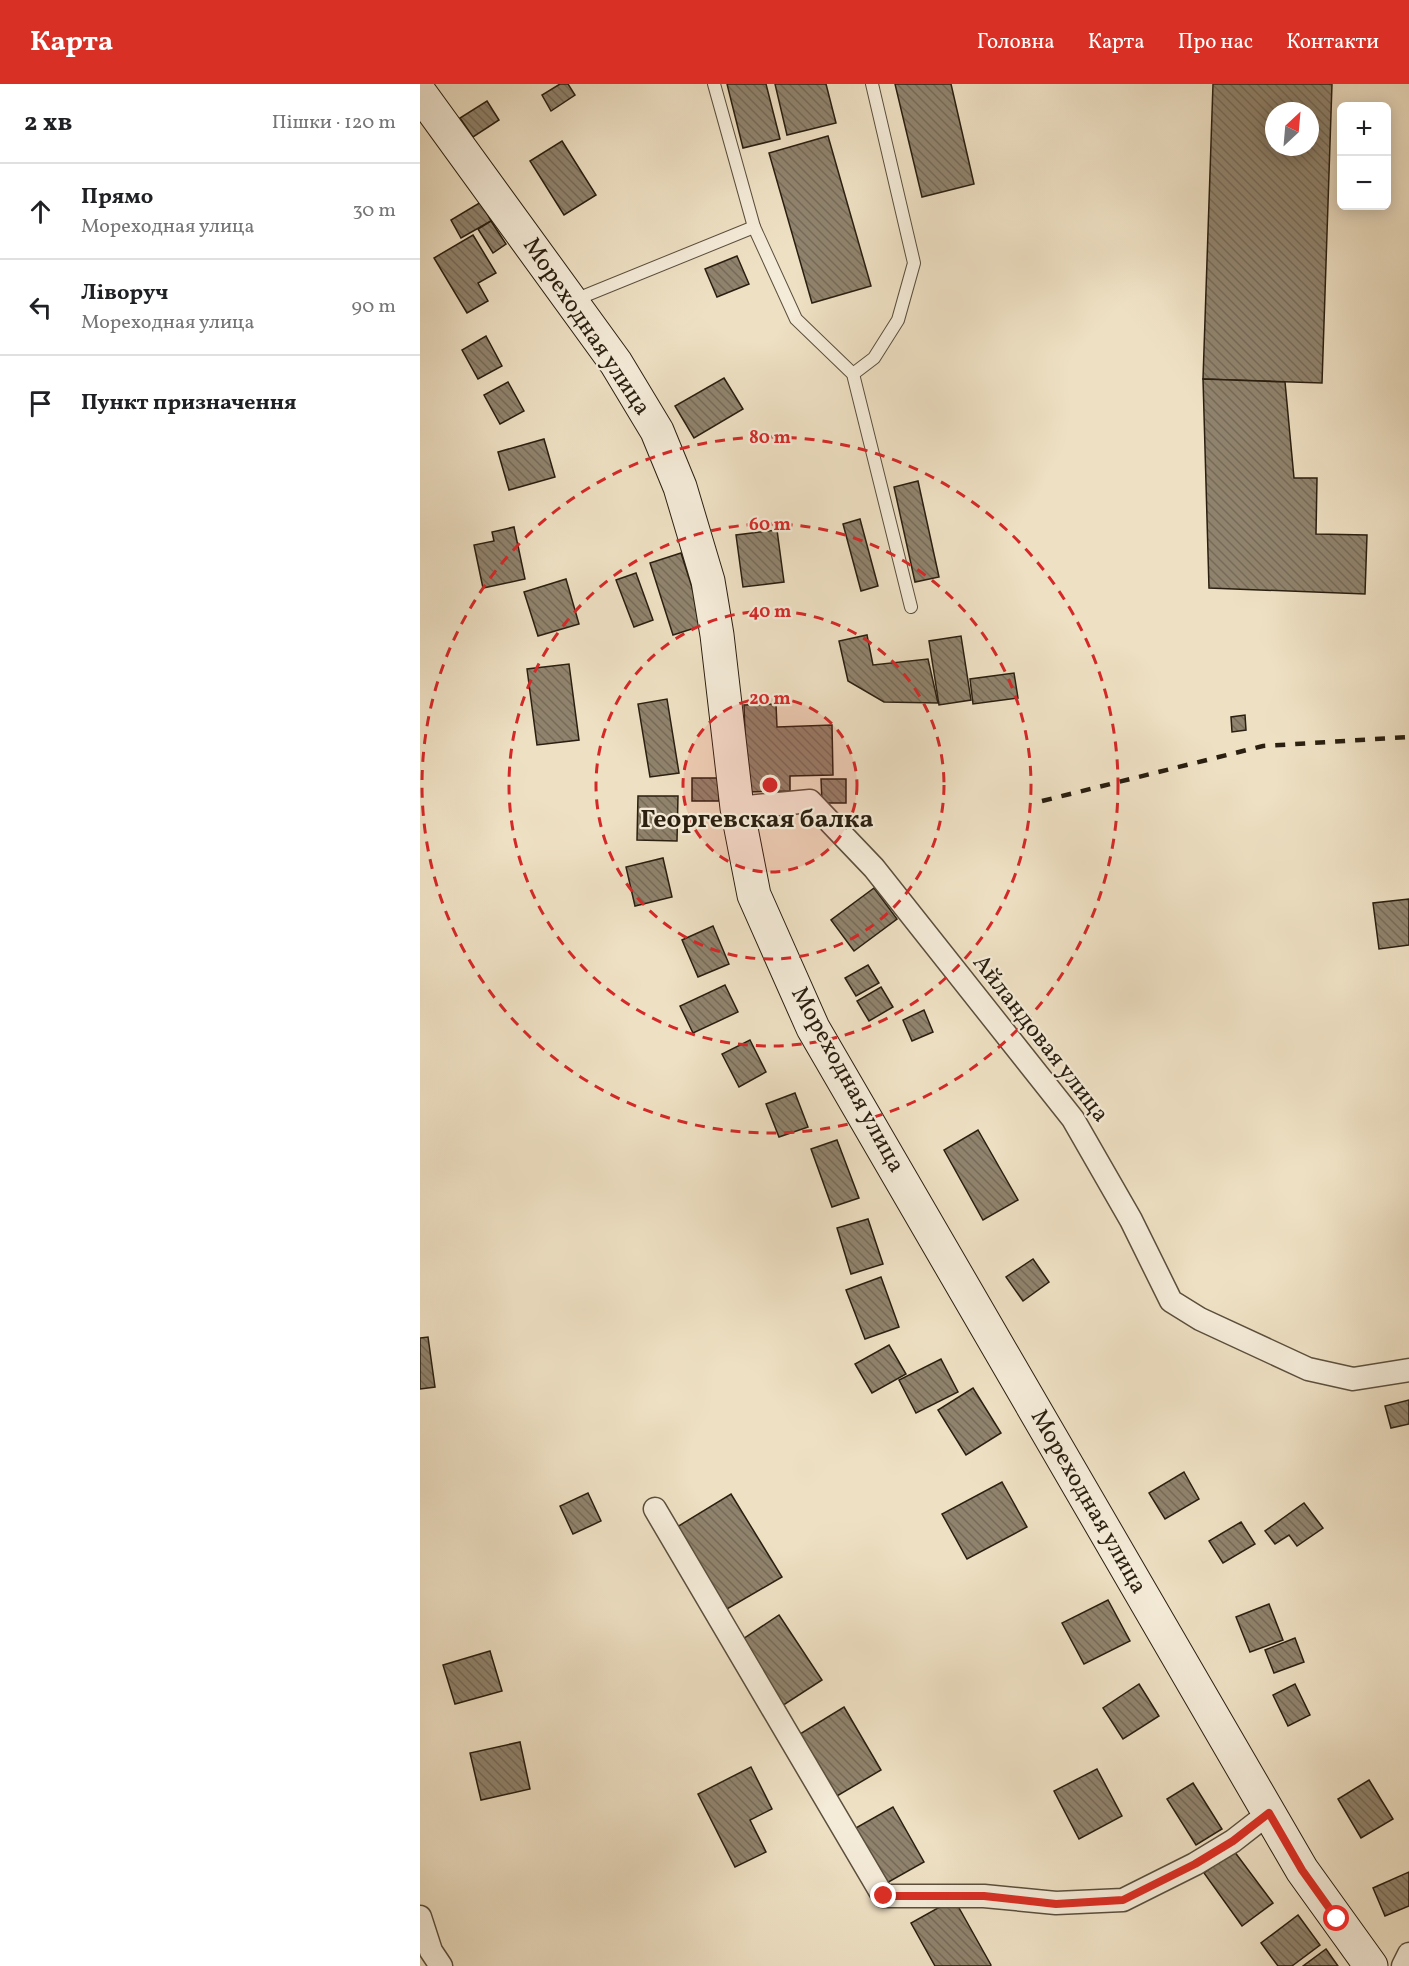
<!DOCTYPE html>
<html lang="uk">
<head>
<meta charset="utf-8">
<style>
	:root { --surface:#fff; --page:#f2f2f2; --text:#202124; --muted:#757577; --line:#e0e0e0; --accent:#d93025 }
	body { margin:0; font-family:Vollkorn,serif; background:var(--page); color:var(--text) }
	.controls { position:absolute; right:18px; top:18px; display:grid; overflow:hidden; border-radius:9px; box-shadow:0 3px 15px #0003 }
	.controls button { width:54px; height:54px; display:grid; place-items:center; padding:0; border:0; border-bottom:2px solid var(--line); background:var(--surface); color:var(--text); font:30px sans-serif }
	.compass { position:absolute; left:845px; top:18px; width:54px; height:54px; border-radius:50%; background:var(--surface); box-shadow:0 3px 15px #0003; rotate:26deg }
	.stop { position:absolute; width:18px; height:18px; margin:-14px; border:4px solid #d93025; border-radius:50%; background:#fff }
	.stop.end { background:#d93025; border-color:#fff; box-shadow:0 2px 6px #0008 }
	.list { margin:0; padding:0; list-style:none }
	h2 { display:flex; justify-content:space-between; align-items:center; height:78px; margin:0; padding:0 24px; font-size:26px }
	h2 small { font-size:20px; font-weight:400; color:var(--muted) }
	.list li { display:grid; grid-template-columns:39px 1fr auto; gap:18px; align-items:center; box-sizing:border-box; height:96px; padding:0 24px; border-top:2px solid var(--line) }
	.list b { display:block; font-size:22px; white-space:nowrap }
	.list p { margin:0; font-size:20px; white-space:nowrap; color:var(--muted) }
	.list em { font-size:20px; font-style:normal; color:var(--muted) }
	.icon { flex:none; width:33px; height:33px; fill:none; stroke:currentColor; stroke-width:2; stroke-linecap:round; stroke-linejoin:round }
	.map { position:relative; flex:none; width:989px; height:1882px; overflow:hidden }
	header { display:flex; align-items:center; gap:36px; box-sizing:border-box; height:84px; padding:0 30px; background:var(--accent); color:#fff }
	header strong { font-size:28px }
	nav { display:flex; gap:33px; margin-inline-start:auto; font-size:21px }
	main { display:flex }
	aside { flex:1; background:var(--surface) }
	.map>svg:first-child { display:block }
	.building { fill:url(#building-back-hatch); stroke:#2a1f10; stroke-width:1.5; fill-rule:evenodd }
	.lines { fill:none; stroke-linecap:round; stroke-linejoin:round }
	.lane-casing { stroke:#5b4f3d; stroke-width:14 }
	.street-casing { stroke:#5b4f3d; stroke-width:25 }
	.secondary-casing { stroke:#2a1f10; stroke-width:35 }
	.lane { stroke:#f4ebd8; stroke-width:12 }
	.street { stroke:#f4ebd8; stroke-width:22 }
	.secondary { stroke:#f4ebd8; stroke-width:33 }
	.rail { stroke:#2a1f10; stroke-width:4.5; stroke-dasharray:10 10; stroke-linecap:butt }
	.route { stroke:#d93025; stroke-width:8 }
	.ring { fill:none; stroke:#d62828; stroke-width:3; stroke-dasharray:10 8 }
	.labels { text-anchor:middle; dominant-baseline:central; stroke-width:4.5; stroke-linejoin:round; paint-order:stroke }
	.street-label { font-size:24px; fill:#2a1f10; stroke:#f4ebd8 }
	.neighbourhood-label { font-size:26px; font-weight:bold; fill:#2a1f10; stroke:#f4ebd8 }
	.centre { fill:#d62828; stroke:#f4ebd8; stroke-width:3 }
	.ring-label { font-size:18px; text-anchor:middle; font-weight:bold; fill:#d62828; stroke:#f4ebd8; stroke-width:4.5; stroke-linejoin:round; paint-order:stroke }
</style>
</head>
<body>
<header>
<strong>Карта</strong>
<nav><a>Головна</a><a>Карта</a><a>Про нас</a><a>Контакти</a></nav>
</header>
<main>
<aside>
<h2>2 хв<small>Пішки · 120 m</small></h2>
<ul class="list">
<li><svg class="icon" aria-label="ahead" viewBox="0 0 24 24"><path d="M12 20V5M6 11l6-6 6 6"/></svg><div><b>Прямо</b><p>Мореходная улица</p></div><em>30 m</em></li>
<li><svg class="icon" aria-label="left" viewBox="0 0 24 24"><path d="M17 20v-9H6M10 6l-5 5 5 5"/></svg><div><b>Ліворуч</b><p>Мореходная улица</p></div><em>90 m</em></li>
<li><svg class="icon" aria-label="arrive" viewBox="0 0 24 24"><path d="M6 21V4h12l-3 4 3 4H6"/></svg><div><b>Пункт призначення</b></div></li>
</ul>
</aside>
<div class="map">
<svg width="989" height="1882" viewBox="0 0 989 1882">
	<defs>
		<pattern id="building-back-hatch" width="6" height="6" patternUnits="userSpaceOnUse" patternTransform="scale(1.5)"><rect width="6" height="6" fill="#90836d"/><path d="M-1 5l2 2M0 0l6 6M5-1l2 2" fill="none" stroke="#766b58"/></pattern>
	</defs>
	<rect width="100%" height="100%" fill="#eee0c3"/>
	<filter id="stains"><feTurbulence type="fractalNoise" baseFrequency=".00333" numOctaves="4"/><feColorMatrix values="0 0 0 0 .2 0 0 0 0 .09 0 0 0 0 .02 0 0 0 .5 -.17"/></filter>
	<radialGradient id="worn" r=".72"><stop offset=".6" stop-color="#630" stop-opacity="0"/><stop offset="1" stop-color="#630" stop-opacity=".3"/></radialGradient>
	<g class="building">
		<polygon points="140,0 148,0 155,11 131,27 122,11"/>
		<polygon points="307,0 346,0 360,55 323,64"/>
		<polygon points="355,0 406,0 416,39 367,51"/>
		<polygon points="475,0 531,0 554,100 502,113"/>
		<path d="M 793,0 L 912,0 L 902,299 L 783,295 ZM 854,27 L 890,27 L 890,63 L 854,63 Z"/>
		<polygon points="67,17 79,36 53,53 40,34"/>
		<polygon points="408,52 451,202 392,219 349,69"/>
		<polygon points="142,57 176,111 144,131 110,77"/>
		<polygon points="61,118 71,137 41,154 31,136"/>
		<polygon points="71,137 86,160 73,169 58,145"/>
		<polygon points="53,151 76,189 58,199 68,217 47,229 14,174"/>
		<polygon points="317,172 329,200 297,213 285,185"/>
		<polygon points="66,252 82,282 58,295 42,266"/>
		<polygon points="304,294 323,325 274,354 255,322"/>
		<polygon points="783,295 865,298 874,394 897,394 896,450 947,451 945,510 789,504"/>
		<polygon points="88,298 104,327 80,340 64,311"/>
		<polygon points="124,355 135,393 89,406 78,368"/>
		<polygon points="498,397 519,493 495,498 474,403"/>
		<polygon points="440,435 458,502 441,507 423,440"/>
		<polygon points="94,443 105,495 63,504 54,461 74,457 72,448"/>
		<polygon points="357,446 364,498 323,503 316,451"/>
		<polygon points="261,469 284,541 253,551 230,479"/>
		<polygon points="216,489 233,536 214,543 196,496"/>
		<polygon points="146,495 159,540 118,552 104,508"/>
		<polygon points="447,551 453,581 508,575 518,619 464,618 428,597 419,557"/>
		<polygon points="541,552 551,616 519,621 509,557"/>
		<polygon points="149,580 159,656 117,661 107,585"/>
		<polygon points="594,589 598,614 553,620 550,595"/>
		<polygon points="247,615 259,689 230,693 218,620"/>
		<polygon points="356,620 357,643 412,641 413,691 370,692 370,707 327,708 324,621"/>
		<polygon points="825,631 826,646 812,648 811,633"/>
		<rect x="272" y="694" width="27" height="23"/>
		<polygon points="401,695 426,695 426,719 402,719"/>
		<polygon points="218,712 258,712 257,757 217,756"/>
		<polygon points="243,774 252,813 215,822 206,783"/>
		<polygon points="454,804 477,835 434,867 411,836"/>
		<polygon points="989,815 989,861 959,865 953,819"/>
		<polygon points="293,842 309,880 278,893 262,856"/>
		<polygon points="448,881 459,899 436,912 425,894"/>
		<polygon points="305,901 318,928 273,949 260,922"/>
		<polygon points="461,903 473,923 449,937 437,917"/>
		<polygon points="504,926 513,948 492,957 483,936"/>
		<polygon points="330,956 346,988 319,1003 302,970"/>
		<polygon points="375,1009 388,1043 359,1053 346,1020"/>
		<polygon points="558,1046 598,1116 563,1136 524,1066"/>
		<polygon points="417,1056 439,1114 412,1123 391,1065"/>
		<polygon points="448,1135 463,1180 431,1190 417,1144"/>
		<polygon points="613,1175 629,1198 603,1217 586,1193"/>
		<polygon points="461,1193 479,1243 445,1255 426,1206"/>
		<polygon points="8,1253 15,1303 0,1305 0,1254"/>
		<polygon points="469,1261 486,1290 452,1309 435,1280"/>
		<polygon points="521,1275 538,1308 496,1329 479,1296"/>
		<polygon points="553,1304 581,1349 546,1371 518,1326"/>
		<polygon points="989,1316 989,1340 971,1344 965,1322"/>
		<polygon points="764,1388 779,1415 745,1435 729,1409"/>
		<polygon points="582,1398 607,1443 547,1475 522,1430"/>
		<polygon points="168,1409 181,1437 153,1450 140,1422"/>
		<polygon points="311,1410 362,1493 307,1525 257,1443"/>
		<polygon points="884,1419 903,1444 877,1462 869,1451 855,1460 845,1447"/>
		<polygon points="821,1438 835,1460 803,1479 789,1457"/>
		<polygon points="688,1516 710,1557 664,1580 642,1539"/>
		<polygon points="849,1520 863,1556 830,1568 816,1533"/>
		<polygon points="359,1531 402,1596 362,1622 320,1557"/>
		<polygon points="875,1554 884,1578 854,1589 845,1566"/>
		<polygon points="70,1567 82,1607 35,1620 23,1581"/>
		<polygon points="719,1600 739,1632 703,1655 683,1624"/>
		<polygon points="875,1600 890,1631 868,1642 853,1611"/>
		<polygon points="424,1623 461,1686 417,1712 380,1650"/>
		<polygon points="100,1658 110,1705 61,1716 50,1669"/>
		<polygon points="331,1683 352,1725 330,1736 346,1768 315,1783 278,1710"/>
		<polygon points="677,1685 702,1732 659,1755 634,1707"/>
		<polygon points="949,1696 973,1735 941,1754 918,1715"/>
		<polygon points="773,1699 802,1745 776,1761 747,1715"/>
		<polygon points="473,1723 504,1778 465,1800 434,1745"/>
		<polygon points="814,1767 853,1819 822,1842 784,1789"/>
		<polygon points="989,1788 989,1822 965,1832 953,1804"/>
		<polygon points="534,1815 571,1881 570,1882 515,1882 491,1839"/>
		<polygon points="878,1831 900,1861 872,1882 858,1882 841,1859"/>
		<polygon points="906,1865 918,1882 883,1882"/>
	</g>
	<g class="lines">
		<g class="lane-casing">
			<g id="lane">
				<polyline points="294,0 334,143"/>
				<polyline points="152,217 334,143 376,235 433,290 491,523"/>
				<polyline points="433,290 454,274 478,236 494,179 452,0"/>
			</g>
		</g>
		<g class="street-casing">
			<g id="street">
				<polyline points="317,724 390,717 454,784 653,1035 711,1136 751,1217 780,1235 888,1285 933,1295 989,1286"/>
				<polyline points="235,1425 463,1812 564,1812 636,1819 703,1816 775,1780 813,1757 849,1729"/>
				<polyline points="0,1833 11,1867 21,1882"/>
				<polyline points="983,1882 989,1870"/>
			</g>
		</g>
		<g class="secondary-casing">
			<polyline id="secondary" points="0,9 196,279 237,347 260,403 288,497 297,551 317,724 334,811 393,944 882,1786 951,1882"/>
		</g>
		<use href="#lane" class="lane"/>
		<use href="#street" class="street"/>
		<use href="#secondary" class="secondary"/>
		<polyline class="rail" points="622,717 843,662 989,653"/>
	</g>
	<g class="lines">
		<polyline class="route" points="464,1812 564,1812 636,1820 703,1816 775,1780 813,1757 849,1729 882,1786 917,1835"/>
	</g>
	<circle cx="350" cy="701" r="87" fill="#d62828" fill-opacity=".12"/>
	<g class="ring">
		<circle cx="350" cy="701" r="87"/>
		<circle cx="350" cy="701" r="174"/>
		<circle cx="350" cy="701" r="261"/>
		<circle cx="350" cy="701" r="348"/>
	</g>
	<g class="labels">
		<g class="street-label">
			<text transform="translate(166 243) rotate(56)">Мореходная улица</text>
			<text transform="translate(620 955) rotate(52)">Айландовая улица</text>
			<text transform="translate(427 996) rotate(61)">Мореходная улица</text>
			<text transform="translate(668 1418) rotate(60)">Мореходная улица</text>
		</g>
		<g class="neighbourhood-label">
			<text x="337" y="736">Георгевская балка</text>
		</g>
	</g>
	<circle cx="350" cy="701" r="9" class="centre"/>
	<g class="ring-label">
		<text x="350" y="359">80 m</text>
		<text x="350" y="446">60 m</text>
		<text x="350" y="533">40 m</text>
		<text x="350" y="620">20 m</text>
	</g>
	<rect width="100%" height="100%" filter="url(#stains)"/>
	<rect width="100%" height="100%" fill="url(#worn)"/>
</svg>
<div class="controls">
<button>+</button>
<button>−</button>
</div>
<svg class="compass" viewBox="-18 -18 36 36"><path d="M0-13l5 13h-10z" fill="#e53935"/><path d="M0 13l5-13h-10z" fill="#757577"/></svg>
<div class="stop" style="left:917px;top:1835px"></div>
<div class="stop end" style="left:464px;top:1812px"></div>
</div>
</main>
</body>
</html>
